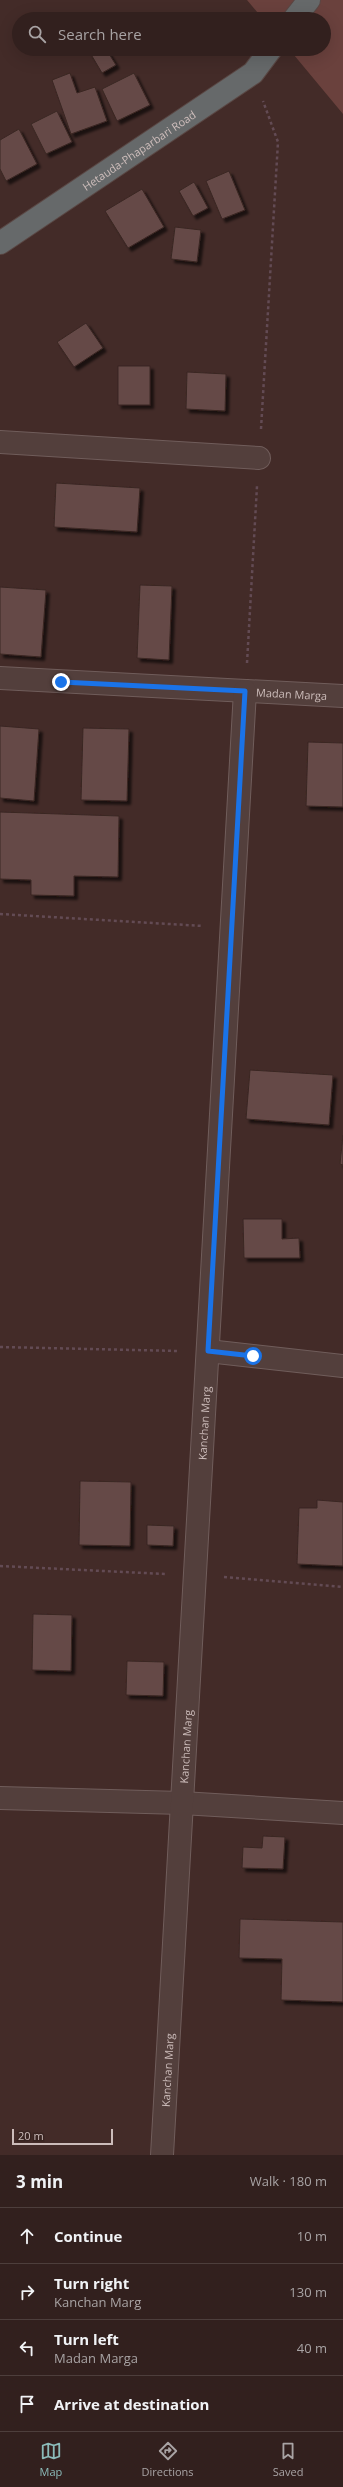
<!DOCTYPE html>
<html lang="en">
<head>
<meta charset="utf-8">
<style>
	:root { --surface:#32201e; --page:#3a2827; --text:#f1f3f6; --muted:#a8a3a4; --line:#4d3e3c; --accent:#8bbbb9 }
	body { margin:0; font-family:"Open Sans",sans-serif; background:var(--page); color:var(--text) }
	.scale { position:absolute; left:12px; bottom:10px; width:101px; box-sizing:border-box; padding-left:4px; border:2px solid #ccbcba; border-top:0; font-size:11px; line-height:14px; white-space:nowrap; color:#ccbcba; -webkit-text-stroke:3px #382421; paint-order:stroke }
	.stop { position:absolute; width:12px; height:12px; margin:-9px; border:3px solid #1a73e8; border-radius:50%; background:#fff }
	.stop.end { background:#1a73e8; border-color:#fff; box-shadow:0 1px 4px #0008 }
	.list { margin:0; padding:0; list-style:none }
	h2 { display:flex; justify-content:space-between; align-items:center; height:52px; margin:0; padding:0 16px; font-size:17px }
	h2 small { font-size:13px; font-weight:400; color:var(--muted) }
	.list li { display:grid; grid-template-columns:26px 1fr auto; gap:12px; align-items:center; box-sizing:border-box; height:56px; padding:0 16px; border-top:1px solid var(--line) }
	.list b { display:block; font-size:15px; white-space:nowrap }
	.list p { margin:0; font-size:13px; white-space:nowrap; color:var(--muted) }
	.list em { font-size:13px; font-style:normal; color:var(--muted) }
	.icon { flex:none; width:22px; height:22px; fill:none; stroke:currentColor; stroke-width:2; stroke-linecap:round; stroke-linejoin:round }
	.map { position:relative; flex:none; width:343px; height:2155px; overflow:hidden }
	.search { position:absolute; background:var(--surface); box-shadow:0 4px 16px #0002; left:12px; right:12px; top:12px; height:44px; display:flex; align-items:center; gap:10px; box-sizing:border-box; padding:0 14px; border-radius:22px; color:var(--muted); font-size:15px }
	.sheet { height:276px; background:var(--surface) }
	nav { display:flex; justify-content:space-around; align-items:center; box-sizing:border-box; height:56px; border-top:1px solid var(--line); background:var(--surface); font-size:11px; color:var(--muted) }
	nav a { display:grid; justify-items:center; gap:2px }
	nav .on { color:var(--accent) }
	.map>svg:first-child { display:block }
	.water { fill:#6a413d }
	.building { fill:#654a47; stroke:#3a2623; filter:url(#shadow) }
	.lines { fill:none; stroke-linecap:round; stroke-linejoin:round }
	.minor-casing { stroke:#705d5b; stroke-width:24 }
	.trunk-casing { stroke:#5a4744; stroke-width:24 }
	.path { stroke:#634b54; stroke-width:2.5; stroke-dasharray:3 3; stroke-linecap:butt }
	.minor { stroke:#533f3c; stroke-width:22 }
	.trunk { stroke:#66696a; stroke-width:22 }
	.route { stroke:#1a73e8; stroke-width:5 }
	.labels { text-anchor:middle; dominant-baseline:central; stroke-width:4; stroke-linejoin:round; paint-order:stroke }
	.street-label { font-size:11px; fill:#ccbcba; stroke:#382421 }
</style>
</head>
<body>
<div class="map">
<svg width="343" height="2155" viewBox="0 0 343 2155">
	<defs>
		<filter id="shadow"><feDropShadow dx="3.5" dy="3.5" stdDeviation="1" flood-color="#0009"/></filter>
	</defs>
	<rect width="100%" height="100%" fill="#432b28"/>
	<polygon class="water" points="247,0 343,0 343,114 289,49 324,49 324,19 263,19"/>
	<g class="building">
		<polygon points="94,49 106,49 116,65 102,73 89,51"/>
		<polygon points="70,73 77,93 95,87 107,121 71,134 52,80"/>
		<polygon points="134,73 150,105 117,121 102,89"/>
		<polygon points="57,111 72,142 46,154 31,124"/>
		<polygon points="19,129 37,164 6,181 0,169 0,140"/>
		<polygon points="229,171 245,210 222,219 206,181"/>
		<polygon points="194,182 208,208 193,216 179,191"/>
		<polygon points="142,189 164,227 128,248 105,211"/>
		<polygon points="175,227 201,230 197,262 171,259"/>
		<polygon points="86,323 103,348 74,367 57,342"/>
		<rect x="118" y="366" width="32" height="39"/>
		<polygon points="187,372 226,374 225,411 186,409"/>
		<polygon points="56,483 140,488 137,532 54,527"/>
		<polygon points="140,585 172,586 169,660 137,658"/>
		<polygon points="0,587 46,590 41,657 0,654"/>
		<polygon points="0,726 39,729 34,801 0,798"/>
		<polygon points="83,728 129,729 127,801 81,800"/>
		<polygon points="308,742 343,743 343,807 306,806"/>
		<polygon points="0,812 119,816 118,877 74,876 74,896 31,895 31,880 0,879"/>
		<polygon points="250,1070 333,1075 329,1125 246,1119"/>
		<polygon points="343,1135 343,1165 340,1164"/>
		<polygon points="243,1219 282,1219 282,1239 299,1238 300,1258 244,1258"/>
		<polygon points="80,1481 131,1482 130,1546 79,1545"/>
		<polygon points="317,1500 343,1502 343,1566 297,1564 299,1508 317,1508"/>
		<polygon points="147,1525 174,1526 173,1546 147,1545"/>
		<polygon points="33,1614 72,1615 71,1671 32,1670"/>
		<polygon points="127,1661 164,1662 163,1696 126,1695"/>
		<polygon points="263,1836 285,1837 283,1869 242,1868 243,1847 262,1848"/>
		<polygon points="240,1919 343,1922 343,2002 281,2000 282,1959 239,1958"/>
	</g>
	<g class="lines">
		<g class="minor-casing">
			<g id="minor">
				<polyline points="0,442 259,458"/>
				<path id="s1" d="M 0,678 L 343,696"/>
				<polyline points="208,1351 343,1366"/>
				<polyline points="0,1798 182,1803 343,1813"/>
				<path id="s2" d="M 162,2155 L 245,691"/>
			</g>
		</g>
		<g class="trunk-casing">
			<g id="trunk">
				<polyline points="294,19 309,0"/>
				<path id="s3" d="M 0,243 L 253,73 L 271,49"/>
			</g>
		</g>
		<g class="path">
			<polyline points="261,429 278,142 263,101"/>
			<polyline points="247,663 257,486"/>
			<polyline points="0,914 203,926"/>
			<polyline points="0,1347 179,1351"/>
			<polyline points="0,1566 165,1574"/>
			<polyline points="224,1577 343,1587"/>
		</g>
		<use href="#minor" class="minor"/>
		<use href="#trunk" class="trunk"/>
	</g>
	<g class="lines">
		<polyline class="route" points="61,682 245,691 208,1351 253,1356"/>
	</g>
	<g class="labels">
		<g class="street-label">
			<text stroke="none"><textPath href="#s3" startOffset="167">Hetauda-Phaparbari Road</textPath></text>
			<text stroke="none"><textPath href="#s1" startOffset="292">Madan Marga</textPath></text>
			<text stroke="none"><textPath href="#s2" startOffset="733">Kanchan Marg</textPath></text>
			<text stroke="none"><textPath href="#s2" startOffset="409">Kanchan Marg</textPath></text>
			<text stroke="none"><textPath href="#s2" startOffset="85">Kanchan Marg</textPath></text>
		</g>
	</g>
</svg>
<div class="scale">20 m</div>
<div class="stop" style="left:253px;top:1356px"></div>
<div class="stop end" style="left:61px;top:682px"></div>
<div class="search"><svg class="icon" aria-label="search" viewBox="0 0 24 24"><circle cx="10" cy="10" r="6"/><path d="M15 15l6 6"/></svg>Search here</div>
</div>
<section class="sheet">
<h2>3 min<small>Walk · 180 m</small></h2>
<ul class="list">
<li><svg class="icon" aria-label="ahead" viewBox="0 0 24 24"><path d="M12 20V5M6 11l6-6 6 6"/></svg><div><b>Continue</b></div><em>10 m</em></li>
<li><svg class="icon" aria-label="right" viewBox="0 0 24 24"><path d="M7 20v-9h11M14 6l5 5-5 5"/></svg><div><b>Turn right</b><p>Kanchan Marg</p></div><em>130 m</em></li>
<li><svg class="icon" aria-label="left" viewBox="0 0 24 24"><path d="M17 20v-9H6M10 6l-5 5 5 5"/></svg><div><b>Turn left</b><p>Madan Marga</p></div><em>40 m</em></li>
<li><svg class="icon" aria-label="arrive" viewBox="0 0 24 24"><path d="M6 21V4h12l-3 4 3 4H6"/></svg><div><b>Arrive at destination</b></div></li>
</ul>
</section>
<nav>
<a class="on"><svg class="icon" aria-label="map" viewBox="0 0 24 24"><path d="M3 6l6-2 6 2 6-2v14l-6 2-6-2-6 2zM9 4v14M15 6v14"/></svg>Map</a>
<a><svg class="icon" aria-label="directions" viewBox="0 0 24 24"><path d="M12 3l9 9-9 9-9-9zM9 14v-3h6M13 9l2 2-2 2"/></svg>Directions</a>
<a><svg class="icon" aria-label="saved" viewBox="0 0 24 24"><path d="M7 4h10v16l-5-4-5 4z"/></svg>Saved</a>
</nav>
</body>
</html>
